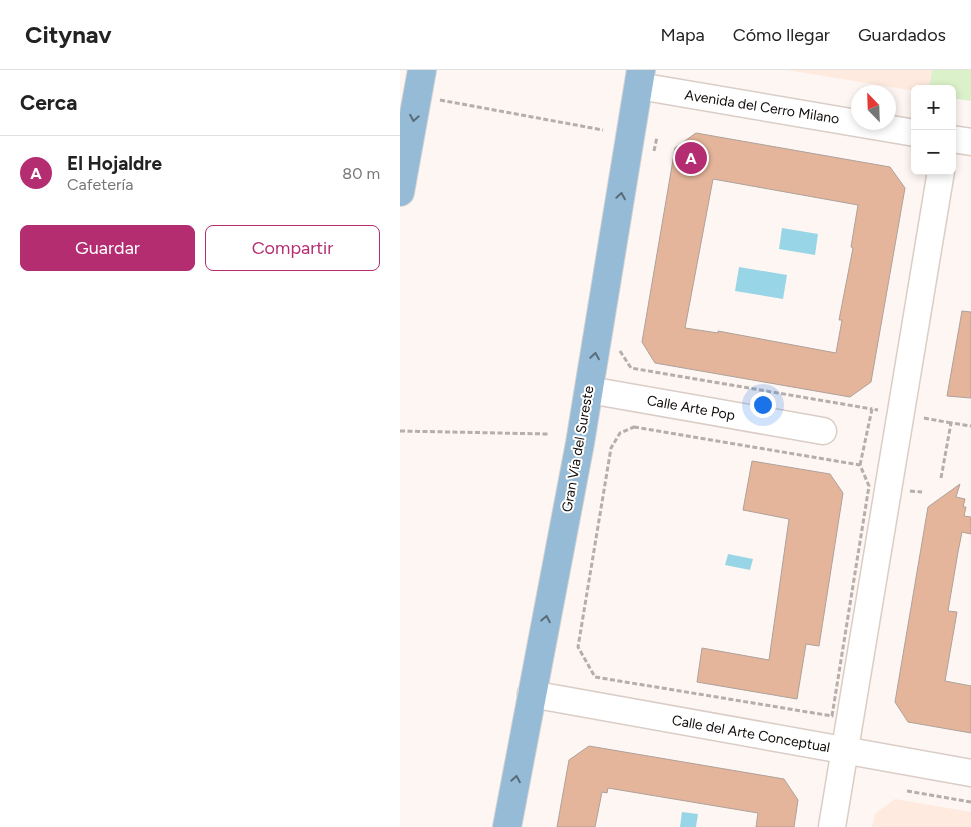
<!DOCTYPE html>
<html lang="es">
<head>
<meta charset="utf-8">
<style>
	:root { --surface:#fff; --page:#f6f6f6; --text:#222; --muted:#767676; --line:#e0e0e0; --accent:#b42d71 }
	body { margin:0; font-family:Figtree,sans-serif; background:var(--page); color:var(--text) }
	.controls { position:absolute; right:15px; top:15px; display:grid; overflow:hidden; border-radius:8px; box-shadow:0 2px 8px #0003 }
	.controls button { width:45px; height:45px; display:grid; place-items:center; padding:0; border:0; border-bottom:1px solid var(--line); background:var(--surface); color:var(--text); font:25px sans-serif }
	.compass { position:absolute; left:451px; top:15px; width:45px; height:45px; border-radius:50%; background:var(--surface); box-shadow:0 2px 8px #0003; rotate:337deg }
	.you { position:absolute; left:362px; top:334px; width:18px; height:18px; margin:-12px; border:4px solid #fff; border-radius:50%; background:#1a73e8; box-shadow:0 0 0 8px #1a73e833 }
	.badge { display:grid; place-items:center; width:32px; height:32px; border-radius:50%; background:var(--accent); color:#fff; font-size:16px; font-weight:700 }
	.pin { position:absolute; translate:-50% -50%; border:2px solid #fff; box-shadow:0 1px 5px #0006 }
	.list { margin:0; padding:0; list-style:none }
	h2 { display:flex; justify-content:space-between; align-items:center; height:65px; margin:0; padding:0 20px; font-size:21px }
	h2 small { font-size:16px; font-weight:400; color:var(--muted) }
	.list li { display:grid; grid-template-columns:32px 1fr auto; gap:15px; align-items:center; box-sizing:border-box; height:75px; padding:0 20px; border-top:1px solid var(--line) }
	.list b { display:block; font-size:19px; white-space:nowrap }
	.list p { margin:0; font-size:16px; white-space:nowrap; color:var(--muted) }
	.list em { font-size:16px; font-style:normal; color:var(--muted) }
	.actions { display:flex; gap:10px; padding:15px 20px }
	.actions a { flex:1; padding:11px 0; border:1px solid var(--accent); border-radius:8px; text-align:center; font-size:18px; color:var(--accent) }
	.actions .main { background:var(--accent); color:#fff }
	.map { position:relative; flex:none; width:571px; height:757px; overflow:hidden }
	header { display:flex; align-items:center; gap:30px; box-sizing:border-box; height:70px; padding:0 25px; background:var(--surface); border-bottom:1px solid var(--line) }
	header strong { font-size:24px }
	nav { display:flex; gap:28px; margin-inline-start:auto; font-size:18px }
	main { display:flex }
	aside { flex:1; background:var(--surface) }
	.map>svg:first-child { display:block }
	.built { fill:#ffeadf }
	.green { fill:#daf1c9 }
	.water { fill:#98d5e6 }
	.building { fill:#e4b59a; stroke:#aea19b; fill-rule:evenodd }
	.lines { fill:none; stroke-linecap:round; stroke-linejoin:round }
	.minor-casing { stroke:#dacdc6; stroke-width:29 }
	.major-casing { stroke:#d4d3d3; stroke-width:30 }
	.path { stroke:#b5aeab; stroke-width:3; stroke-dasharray:5 2.5; stroke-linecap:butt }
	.minor { stroke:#fff; stroke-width:26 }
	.major { stroke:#95bbd7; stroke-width:28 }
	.oneway { stroke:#596c7a }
	.labels { text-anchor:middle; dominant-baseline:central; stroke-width:4; stroke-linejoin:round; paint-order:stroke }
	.street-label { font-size:14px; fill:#0f0b09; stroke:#fff }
</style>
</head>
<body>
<header>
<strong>Citynav</strong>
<nav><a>Mapa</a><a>Cómo llegar</a><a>Guardados</a></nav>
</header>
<main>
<aside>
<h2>Cerca<small></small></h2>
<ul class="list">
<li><span class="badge">A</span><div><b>El Hojaldre</b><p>Cafetería</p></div><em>80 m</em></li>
</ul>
<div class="actions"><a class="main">Guardar</a><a>Compartir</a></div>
</aside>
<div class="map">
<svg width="571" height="757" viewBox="0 0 571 757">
	<rect width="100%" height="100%" fill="#fef6f2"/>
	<g class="built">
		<polygon points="387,0 532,0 529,19 515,19 515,21"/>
		<polygon points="495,729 571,742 571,757 472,757 475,744"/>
	</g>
	<polygon class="green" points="532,0 571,0 571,31 552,28 552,19 529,19"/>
	<g class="water">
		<polygon points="382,158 418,164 415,185 379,179"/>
		<polygon points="339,197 387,205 383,229 335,221"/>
		<polygon points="328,484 353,489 350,500 325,495"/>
		<polygon points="282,742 298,744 296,757 280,757"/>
	</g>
	<g class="building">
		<path d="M 296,63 L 490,97 L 505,118 L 471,312 L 450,327 L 255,293 L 242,272 L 275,78 ZM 313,109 L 458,135 L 451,177 L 453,178 L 439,250 L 442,250 L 436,283 L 318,261 L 318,263 L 285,258 Z"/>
		<polygon points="562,241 571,242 571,328 547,326"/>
		<polygon points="352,391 430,404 443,423 419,576 406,574 397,629 297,612 302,578 369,590 389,449 343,440"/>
		<polygon points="560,414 556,427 565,429 563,437 566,437 564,446 571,447 571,464 562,462 558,482 548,541 557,542 545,611 571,616 571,663 508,652 495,632 528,437"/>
		<polygon points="189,676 384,709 398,730 394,757 356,757 358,743 208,718 207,723 202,722 195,757 157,757 169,690"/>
	</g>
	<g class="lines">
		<g class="minor-casing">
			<g id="minor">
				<polyline points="239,16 515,63"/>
				<polyline points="552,69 571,72"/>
				<polyline points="189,320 423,361"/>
				<polyline points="131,624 571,703"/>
				<polyline points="432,757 541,101"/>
			</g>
		</g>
		<g class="major-casing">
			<g id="major">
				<polyline points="0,122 22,0"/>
				<polyline points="107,757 180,373 241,0"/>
			</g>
		</g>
		<g class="path">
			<polyline points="40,30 203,60"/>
			<polyline points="254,81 257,67"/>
			<polyline points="220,281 231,298 472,339"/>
			<polyline points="524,348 551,353"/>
			<polygon points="234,357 460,395 469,416 432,646 195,607 178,577 211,378 220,363"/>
			<polyline points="0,361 148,364"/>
			<polyline points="460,395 472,339 478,340"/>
			<polyline points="541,408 551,353 571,356"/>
			<polyline points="510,421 522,422"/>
			<polyline points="507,721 571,732"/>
		</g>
		<use href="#minor" class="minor"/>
		<use href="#major" class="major"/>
	</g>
	<defs><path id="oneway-chevron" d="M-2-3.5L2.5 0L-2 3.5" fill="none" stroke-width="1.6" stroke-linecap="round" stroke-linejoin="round" transform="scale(1.25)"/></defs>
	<g class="oneway">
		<use href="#oneway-chevron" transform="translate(14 48) rotate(100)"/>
		<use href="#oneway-chevron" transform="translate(221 126) rotate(-81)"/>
		<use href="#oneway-chevron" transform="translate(195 286) rotate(-81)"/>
		<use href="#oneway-chevron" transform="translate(146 549) rotate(-79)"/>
		<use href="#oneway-chevron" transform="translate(116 709) rotate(-80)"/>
	</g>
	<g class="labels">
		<g class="street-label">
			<text transform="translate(362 37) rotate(9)">Avenida del Cerro Milano</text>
			<text transform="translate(291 338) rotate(10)">Calle Arte Pop</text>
			<text transform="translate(178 379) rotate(-80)">Gran Vía del Sureste</text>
			<text transform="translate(351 664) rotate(10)">Calle del Arte Conceptual</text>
		</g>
	</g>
</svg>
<div class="controls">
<button>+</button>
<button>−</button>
</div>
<svg class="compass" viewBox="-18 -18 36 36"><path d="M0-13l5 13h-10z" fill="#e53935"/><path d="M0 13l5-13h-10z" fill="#767676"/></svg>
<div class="you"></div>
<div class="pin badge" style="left:291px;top:88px">A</div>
</div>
</main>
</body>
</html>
